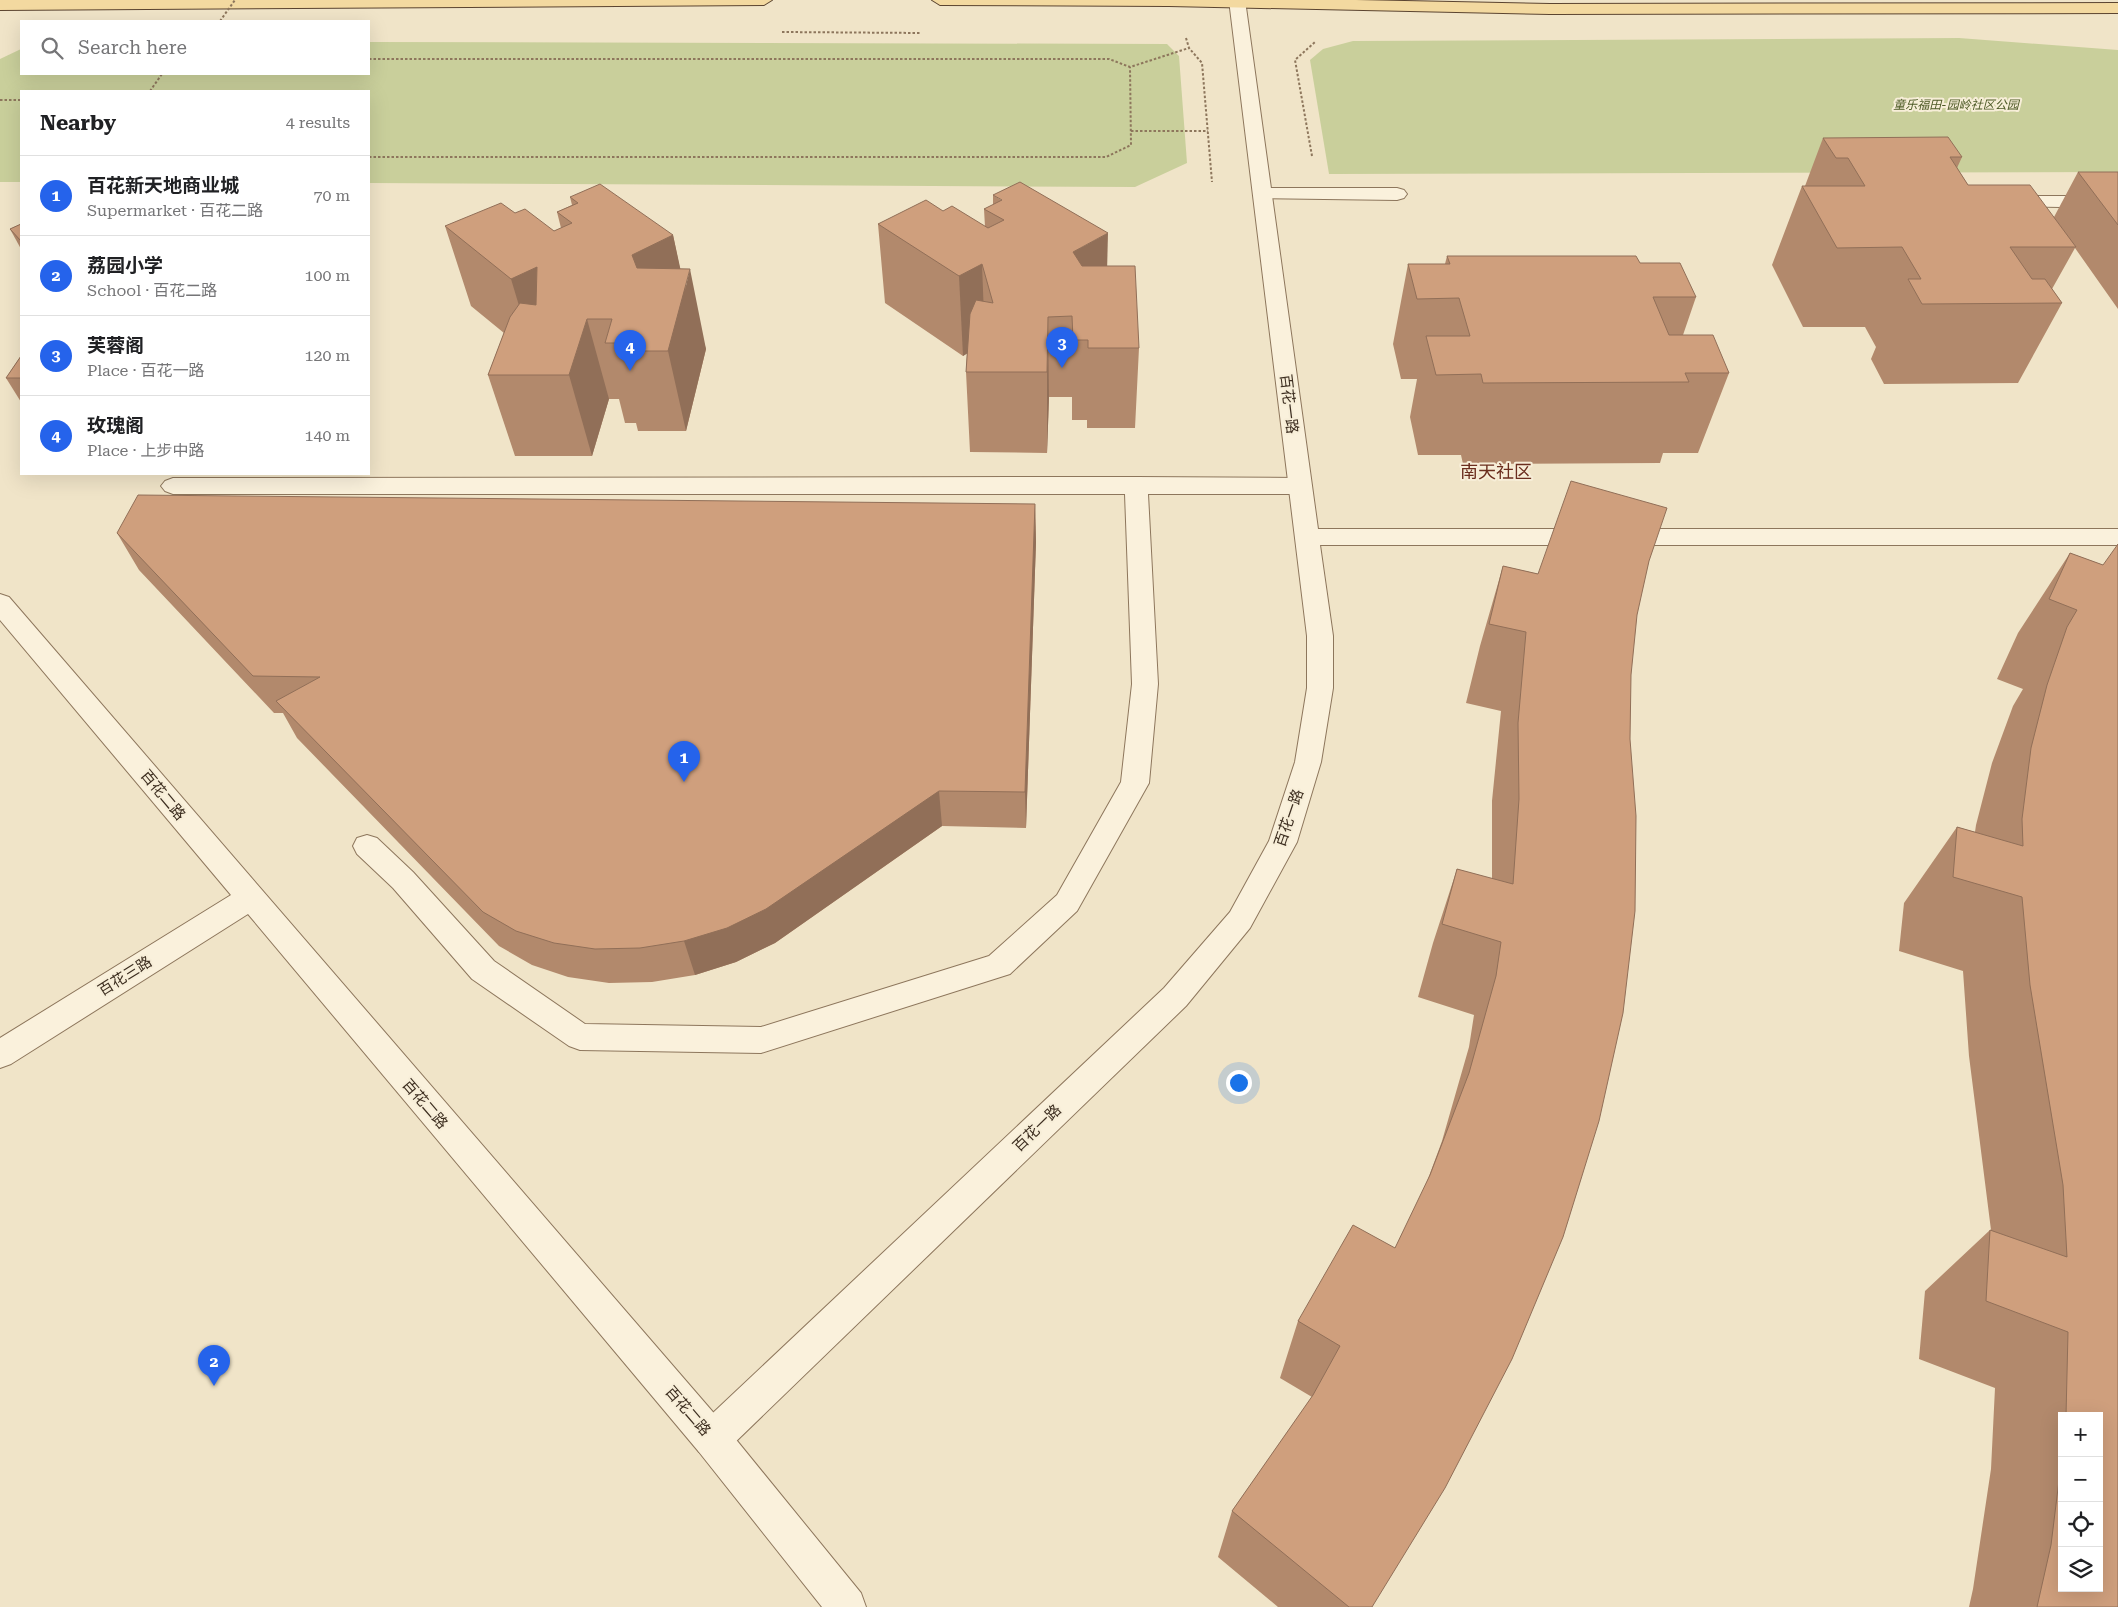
<!DOCTYPE html>
<html lang="en">
<head>
<meta charset="utf-8">
<style>
	:root { --surface:#fff; --page:#f6f6f6; --text:#202124; --muted:#757577; --line:#e0e0e0; --accent:#2563eb }
	body { margin:0; font-family:"Roboto Serif","Noto Sans SC",serif; background:var(--page); color:var(--text) }
	.controls { position:absolute; right:15px; bottom:15px; display:grid; overflow:hidden; border-radius:0px; box-shadow:0 5px 20px #0002 }
	.controls button { width:45px; height:45px; display:grid; place-items:center; padding:0; border:0; border-bottom:1px solid var(--line); background:var(--surface); color:var(--text); font:25px sans-serif }
	.you { position:absolute; left:1238px; top:1082px; width:18px; height:18px; margin:-12px; border:4px solid #fff; border-radius:50%; background:#1a73e8; box-shadow:0 0 0 8px #1a73e833 }
	.badge { display:grid; place-items:center; width:32px; height:32px; border-radius:50%; background:var(--accent); color:#fff; font-size:16px; font-weight:700 }
	.pin { position:absolute; translate:-50% -41px; filter:drop-shadow(0 1px 2px #0008) }
	.pin::after { content:''; position:absolute; top:26px; width:18px; height:15px; background:inherit; clip-path:polygon(0 0,100% 0,50% 100%) }
	.list { margin:0; padding:0; list-style:none }
	h2 { display:flex; justify-content:space-between; align-items:center; height:65px; margin:0; padding:0 20px; font-size:21px }
	h2 small { font-size:16px; font-weight:400; color:var(--muted) }
	.list li { display:grid; grid-template-columns:32px 1fr auto; gap:15px; align-items:center; box-sizing:border-box; height:80px; padding:0 20px; border-top:1px solid var(--line) }
	.list b { display:block; font-size:19px; white-space:nowrap }
	.list p { margin:0; font-size:16px; white-space:nowrap; color:var(--muted) }
	.list em { font-size:16px; font-style:normal; color:var(--muted) }
	.icon { flex:none; width:28px; height:28px; fill:none; stroke:currentColor; stroke-width:2; stroke-linecap:round; stroke-linejoin:round }
	.map { position:relative; flex:none; width:2118px; height:1607px; overflow:hidden }
	.search { position:absolute; background:var(--surface); box-shadow:0 5px 20px #0002; left:20px; top:20px; width:350px; height:55px; display:flex; align-items:center; gap:12px; box-sizing:border-box; padding:0 18px; border-radius:0px; color:var(--muted); font-size:19px }
	.panel { position:absolute; background:var(--surface); box-shadow:0 5px 20px #0002; left:20px; top:90px; width:350px; height:385px; border-radius:0px }
	.map>svg:first-child { display:block }
	.green { fill:#c9cf9b }
	.lines { fill:none; stroke-linecap:round; stroke-linejoin:round }
	.service-casing { stroke:#8d765c; stroke-width:2 }
	.minor-casing { stroke:#8d765c; stroke-width:2 }
	.tertiary-casing { stroke:#8d765c; stroke-width:2 }
	.primary-casing { stroke:#5b4430; stroke-width:2 }
	.path { stroke:#8d765c; stroke-width:2; stroke-dasharray:2.5 2; stroke-linecap:butt }
	.service { fill:#faf1dc; fill-rule:evenodd }
	.minor { fill:#faf1dc; fill-rule:evenodd }
	.tertiary { fill:#faf1dc; fill-rule:evenodd }
	.primary { fill:#f3d9a0; fill-rule:evenodd }
	.path-bridge { stroke:#8d765c; stroke-width:2; stroke-dasharray:2.5 2; stroke-linecap:butt }
	.wall { fill:#b2896c; fill-rule:evenodd }
	.shaded-wall { fill:#916f58 }
	.building { fill:#cf9f7d; stroke:#916f58 }
	.labels { text-anchor:middle; dominant-baseline:central; stroke-width:4; stroke-linejoin:round; paint-order:stroke }
	.far-park-label { font-size:12px; font-style:italic; fill:#4d5a26; stroke:#f7eed8 }
	.street-label { font-size:15px; fill:#3d2e20; stroke:#f7eed8 }
	.quarter-label { font-size:18px; fill:#6b2e1e; stroke:#f7eed8 }
</style>
</head>
<body>
<div class="map">
<svg width="2118" height="1607" viewBox="0 0 2118 1607">
	<rect width="100%" height="100%" fill="#f0e4c8"/>
	<g class="green">
		<polygon points="1959,38 2118,50 2118,172 1329,174 1310,60 1323,49 1353,41"/>
		<polygon points="369,42 1167,44 1179,56 1187,163 1135,187 369,183 369,91 21,91 21,182 0,182 0,59 21,49 21,74 369,74"/>
	</g>
	<g class="lines">
		<g class="service-casing">
			<g id="service">
				<polygon points="1263,188 1397,188 1404,190 1407,194 1404,198 1397,200 1256,198 1253,194 1256,190"/>
				<polygon points="2007,196 2118,196 2118,208 2000,206 1997,202 2000,198"/>
				<polygon points="1136,477 1300,478 1308,481 1312,486 1308,491 1300,494 1148,494 1158,684 1149,783 1077,911 1010,974 761,1053 580,1050 569,1046 472,979 393,888 357,854 353,846 357,838 367,835 377,838 413,872 494,961 585,1024 761,1027 989,956 1057,895 1121,782 1132,684 1125,494 173,494 165,491 161,486 165,481 173,478"/>
			</g>
		</g>
		<g class="minor-casing">
			<polygon id="minor" points="1229,0 1245,0 1318,529 2118,529 2118,545 1320,545 1333,636 1333,688 1321,762 1297,842 1250,928 1186,1006 725,1452 712,1457 699,1452 694,1439 699,1426 1164,988 1230,912 1269,841 1295,762 1307,688 1307,636"/>
		</g>
		<g class="tertiary-casing">
			<polygon id="tertiary" points="0,594 9,597 725,1426 861,1593 866,1607 822,1607 699,1452 248,914 11,1064 0,1068 0,1038 231,895 0,620"/>
		</g>
		<g class="primary-casing">
			<g id="primary">
				<polygon points="0,0 772,0 764,5 0,10"/>
				<polygon points="932,0 1356,0 1550,4 2118,3 2118,13 1550,14 1169,6 940,5"/>
			</g>
		</g>
		<g class="path">
			<polyline points="782,32 921,33"/>
			<polyline points="1186,38 1189,48 1202,63 1212,182"/>
			<polyline points="369,59 1109,59 1130,67 1189,48"/>
			<polyline points="150,91 162,74"/>
			<polyline points="0,100 21,100"/>
			<polyline points="1131,131 1208,131"/>
			<polyline points="1312,156 1295,60 1315,42"/>
			<polyline points="369,157 1106,157 1131,145 1130,67"/>
		</g>
		<use href="#service" class="service"/>
		<use href="#minor" class="minor"/>
		<use href="#tertiary" class="tertiary"/>
		<use href="#primary" class="primary"/>
		<polyline class="path-bridge" points="220,21 235,0"/>
	</g>
	<g class="wall">
		<polygon points="1823,138 1962,157 1957,168 1968,185 2054,217 2078,172 2118,172 2118,309 2075,248 2052,289 2062,303 2018,383 1884,384 1871,359 1876,347 1865,327 1803,327 1772,265 1802,186 1805,186"/>
		<polygon points="993,195 1107,266 1139,348 1135,428 1087,428 1087,420 1072,420 1072,397 1049,397 1047,453 970,452 966,372 967,353 963,356 885,303 878,224 943,211 985,227 984,209 993,205"/>
		<polygon points="570,197 673,235 680,269 706,349 686,431 638,431 636,423 625,423 619,399 609,399 592,456 515,456 488,375 504,333 471,306 445,226 515,213 554,231 561,228 557,212 572,205"/>
		<polygon points="21,224 21,249 10,229"/>
		<polygon points="1447,256 1640,263 1696,297 1683,335 1729,373 1698,453 1663,453 1660,463 1463,464 1461,455 1418,455 1410,417 1417,379 1401,379 1393,344 1408,264 1445,264"/>
		<polygon points="21,356 21,402 6,378"/>
		<polygon points="1035,504 1036,542 1026,828 942,826 775,943 736,962 695,975 652,982 609,983 568,977 532,965 499,946 297,738 283,713 274,713 139,570 117,533"/>
		<path d="M 2070,553 L 2103,565 L 2118,1607 L 1969,1607 L 1973,1589 L 1991,1469 L 1995,1388 L 1919,1359 L 1925,1291 L 1990,1230 L 1991,1230 L 1969,1056 L 1963,971 L 1899,951 L 1904,903 L 1957,827 L 1975,832 L 1976,825 L 1992,763 L 2013,706 L 2023,689 L 1997,679 L 2018,633 ZM 2062,1416 L 2099,1416 L 2062,1588 Z"/>
		<polygon points="1649,561 1372,1607 1278,1607 1218,1557 1232,1511 1312,1397 1280,1378 1298,1321 1395,1248 1425,1187 1442,1141 1469,1047 1474,1015 1418,997 1433,943 1457,869 1492,879 1492,801 1501,711 1466,703 1480,646 1503,566 1538,574"/>
	</g>
	<g class="shaded-wall">
		<polygon points="1108,233 1106,312 1073,252"/>
		<polygon points="673,235 685,290 690,269 706,349 686,431 668,351 650,334 632,255"/>
		<polygon points="982,264 985,343 963,356 959,276"/>
		<polygon points="537,267 535,359 511,279"/>
		<polygon points="1048,317 1049,397 1047,453 1047,372"/>
		<polygon points="587,319 609,399 592,456 569,375"/>
		<polygon points="1035,504 1036,542 1026,828 1025,792"/>
		<polygon points="939,791 942,826 775,943 736,962 695,975 684,941"/>
	</g>
	<g class="building">
		<polygon points="1948,137 1962,157 1950,157 1968,185 2030,185 2076,247 2010,247 2032,279 2045,279 2062,303 1922,304 1908,279 1921,279 1902,247 1837,248 1802,186 1865,186 1848,158 1836,158 1823,138"/>
		<polygon points="2078,172 2118,172 2118,225"/>
		<polygon points="1020,182 1108,233 1073,252 1082,266 1135,266 1139,348 1088,348 1088,340 1073,340 1072,316 1048,317 1047,372 966,372 970,314 976,300 993,303 982,264 959,276 878,224 926,200 943,211 952,206 988,228 1004,220 984,209 1002,200 993,195"/>
		<polygon points="600,184 673,235 632,255 637,268 690,269 668,351 618,351 620,343 605,343 612,319 587,319 569,375 488,375 510,317 520,303 536,305 537,267 511,279 445,226 501,203 515,213 525,209 554,231 572,223 557,212 578,203 570,197"/>
		<polygon points="21,224 21,241 10,229"/>
		<polygon points="1447,256 1636,256 1640,263 1680,263 1696,297 1653,297 1669,335 1713,335 1729,373 1685,373 1689,382 1483,383 1481,374 1436,375 1426,336 1470,336 1459,298 1417,299 1408,264 1450,264"/>
		<polygon points="21,356 21,378 6,378"/>
		<polygon points="1571,481 1667,508 1649,561 1637,615 1631,675 1630,739 1636,816 1635,911 1623,1013 1599,1121 1563,1237 1512,1359 1445,1488 1372,1607 1349,1607 1232,1511 1313,1395 1340,1346 1298,1321 1353,1225 1395,1248 1430,1175 1469,1073 1496,976 1501,942 1442,924 1457,869 1513,884 1519,799 1518,723 1526,632 1489,624 1503,566 1538,574"/>
		<polygon points="138,495 1035,504 1025,792 939,791 766,909 727,928 684,941 640,948 595,949 554,943 516,931 483,912 276,701 320,677 253,676 117,533"/>
		<polygon points="2118,544 2118,1607 2037,1607 2051,1545 2062,1456 2062,1588 2099,1588 2099,1416 2066,1416 2068,1332 1986,1301 1990,1230 2067,1257 2063,1185 2030,985 2022,897 1953,877 1957,827 2023,846 2022,819 2031,748 2047,685 2067,627 2077,610 2049,599 2070,553 2103,565"/>
	</g>
	<g class="labels">
		<g class="far-park-label">
			<text x="1956" y="105">童乐福田-园岭社区公园</text>
		</g>
		<g class="street-label">
			<text transform="translate(1289 404) rotate(83)">百花一路</text>
			<text transform="translate(163 795) rotate(50)">百花二路</text>
			<text transform="translate(1289 818) rotate(-71)">百花一路</text>
			<text transform="translate(125 976) rotate(-32)">百花三路</text>
			<text transform="translate(425 1104) rotate(49)">百花二路</text>
			<text transform="translate(1037 1128) rotate(-44)">百花一路</text>
			<text transform="translate(688 1411) rotate(49)">百花二路</text>
		</g>
		<g class="quarter-label">
			<text x="1496" y="471">南天社区</text>
		</g>
	</g>
</svg>
<div class="controls">
<button>+</button>
<button>−</button>
<button><svg class="icon" aria-label="locate" viewBox="0 0 24 24"><circle cx="12" cy="12" r="6"/><path d="M12 2v4M12 18v4M2 12h4M18 12h4"/></svg></button>
<button><svg class="icon" aria-label="layers" viewBox="0 0 24 24"><path d="M12 4l9 5-9 5-9-5zM3 14l9 5 9-5"/></svg></button>
</div>
<div class="you"></div>
<div class="pin badge" style="left:684px;top:782px">1</div>
<div class="pin badge" style="left:214px;top:1386px">2</div>
<div class="pin badge" style="left:1062px;top:368px">3</div>
<div class="pin badge" style="left:630px;top:371px">4</div>
<div class="search"><svg class="icon" aria-label="search" viewBox="0 0 24 24"><circle cx="10" cy="10" r="6"/><path d="M15 15l6 6"/></svg>Search here</div>
<section class="panel">
<h2>Nearby<small>4 results</small></h2>
<ul class="list">
<li><span class="badge">1</span><div><b>百花新天地商业城</b><p>Supermarket · 百花二路</p></div><em>70 m</em></li>
<li><span class="badge">2</span><div><b>荔园小学</b><p>School · 百花二路</p></div><em>100 m</em></li>
<li><span class="badge">3</span><div><b>芙蓉阁</b><p>Place · 百花一路</p></div><em>120 m</em></li>
<li><span class="badge">4</span><div><b>玫瑰阁</b><p>Place · 上步中路</p></div><em>140 m</em></li>
</ul>
</section>
</div>
</body>
</html>
